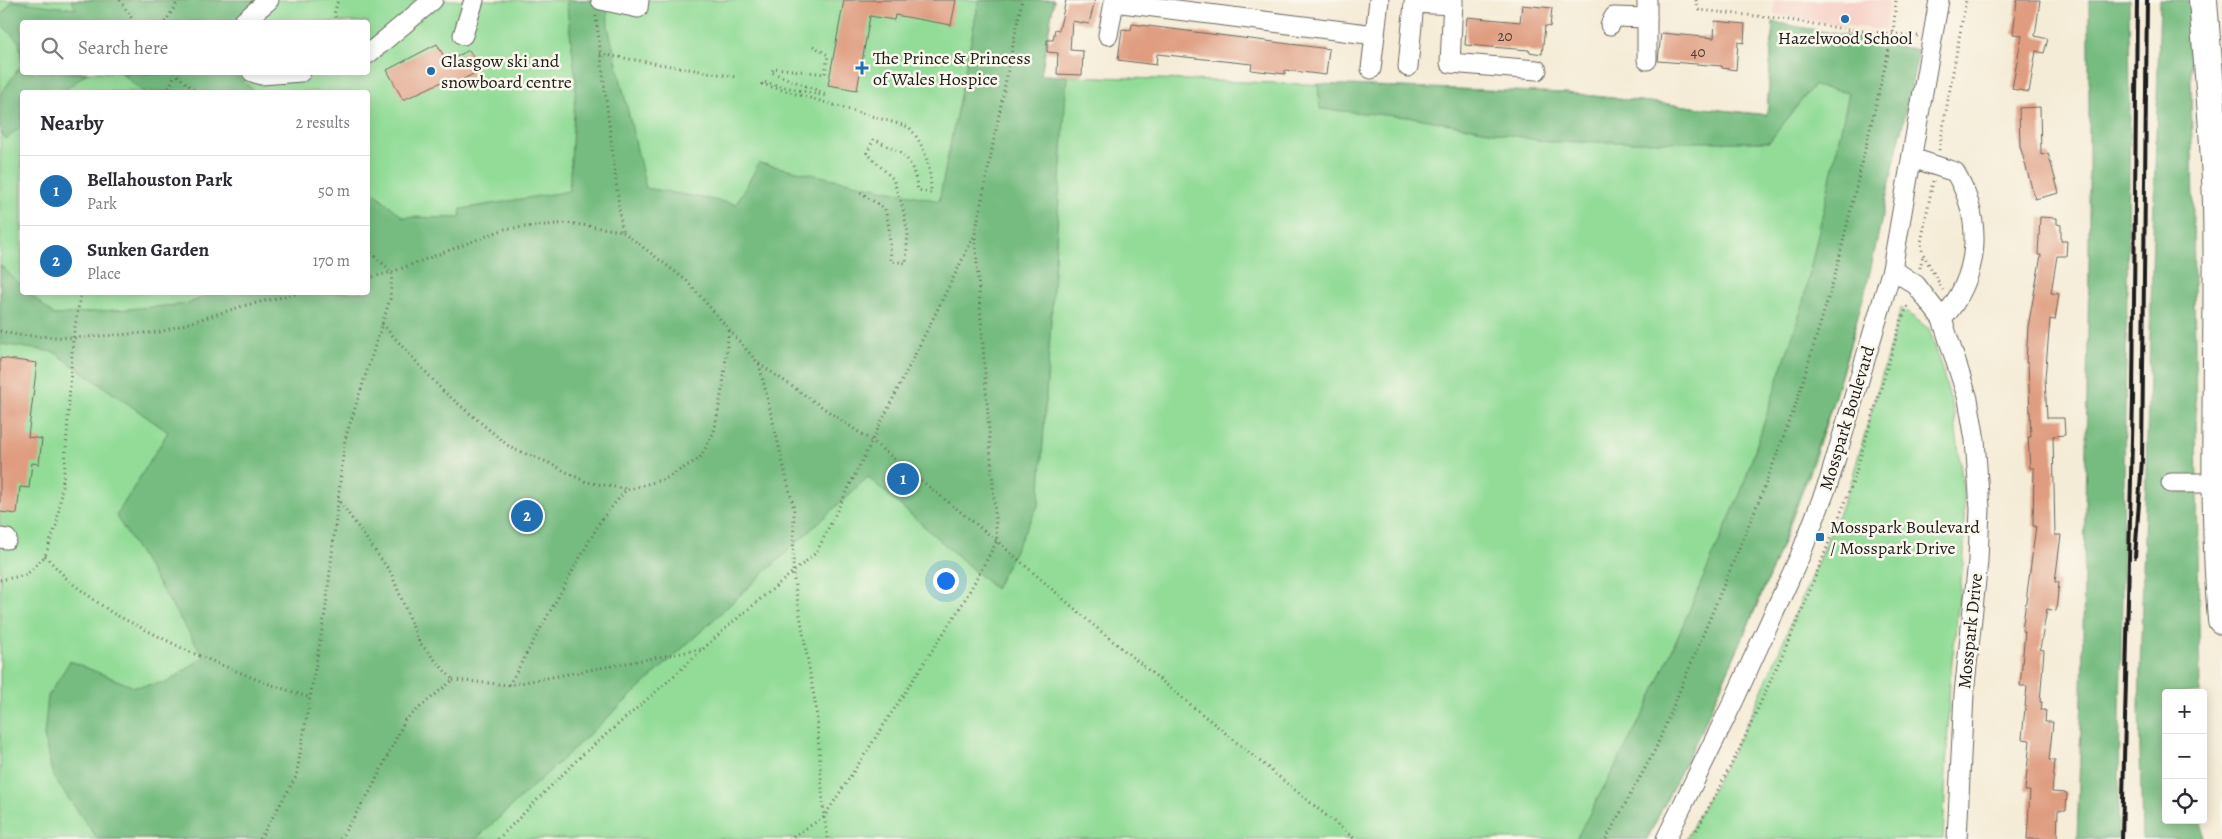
<!DOCTYPE html>
<html lang="en">
<head>
<meta charset="utf-8">
<style>
	:root { --surface:#fff; --page:#f7f7f7; --text:#2b2b33; --muted:#7c7c81; --line:#e1e1e2; --accent:#1f6fb2 }
	body { margin:0; font-family:Alegreya,serif; background:var(--page); color:var(--text) }
	.controls { position:absolute; right:15px; bottom:15px; display:grid; overflow:hidden; border-radius:5px; box-shadow:0 2px 12px #0003 }
	.controls button { width:45px; height:45px; display:grid; place-items:center; padding:0; border:0; border-bottom:1px solid var(--line); background:var(--surface); color:var(--text); font:25px sans-serif }
	.you { position:absolute; left:945px; top:580px; width:18px; height:18px; margin:-12px; border:4px solid #fff; border-radius:50%; background:#1a73e8; box-shadow:0 0 0 8px #1a73e833 }
	.badge { display:grid; place-items:center; width:32px; height:32px; border-radius:50%; background:var(--accent); color:#fff; font-size:16px; font-weight:700 }
	.pin { position:absolute; translate:-50% -50%; border:2px solid #fff; box-shadow:0 1px 5px #0006 }
	.list { margin:0; padding:0; list-style:none }
	h2 { display:flex; justify-content:space-between; align-items:center; height:65px; margin:0; padding:0 20px; font-size:21px }
	h2 small { font-size:16px; font-weight:400; color:var(--muted) }
	.list li { display:grid; grid-template-columns:32px 1fr auto; gap:15px; align-items:center; box-sizing:border-box; height:70px; padding:0 20px; border-top:1px solid var(--line) }
	.list b { display:block; font-size:19px; white-space:nowrap }
	.list p { margin:0; font-size:16px; white-space:nowrap; color:var(--muted) }
	.list em { font-size:16px; font-style:normal; color:var(--muted) }
	.icon { flex:none; width:28px; height:28px; fill:none; stroke:currentColor; stroke-width:2; stroke-linecap:round; stroke-linejoin:round }
	.map { position:relative; flex:none; width:2222px; height:839px; overflow:hidden }
	.search { position:absolute; background:var(--surface); box-shadow:0 2px 12px #0003; left:20px; top:20px; width:350px; height:55px; display:flex; align-items:center; gap:12px; box-sizing:border-box; padding:0 18px; border-radius:5px; color:var(--muted); font-size:19px }
	.panel { position:absolute; background:var(--surface); box-shadow:0 2px 12px #0003; left:20px; top:90px; width:350px; height:205px; border-radius:5px }
	.map>svg:first-child { display:block }
	.built { fill:#f7d1c7 }
	.green { fill:#93dc98; stroke:#587c5a; fill-rule:evenodd }
	.forest { fill:#76bc80; stroke:#496c4e }
	.building { fill:#df9c80 }
	.lines { fill:none; stroke-linecap:round; stroke-linejoin:round }
	.minor-casing { stroke:#68655d; stroke-width:21 }
	.highway-casing { stroke:#68655d; stroke-width:30 }
	.path { stroke:#68655d; stroke-width:3; stroke-dasharray:1 4; stroke-linecap:butt }
	.minor { stroke:#fff; stroke-width:19 }
	.highway { stroke:#fff; stroke-width:28 }
	.rail { stroke:#1c1c1c; stroke-width:4 }
	.poi-dot { fill:#1f6fb2; stroke:#fbf7ec; stroke-width:2 }
	.labels { text-anchor:middle; dominant-baseline:central; stroke-width:5; stroke-linejoin:round; paint-order:stroke }
	.number-label { font-size:15px; fill:#4d3c35 }
	.poi-label { font-size:18px; fill:#1c1c1c; stroke:#fbf7ec; text-anchor:start }
	.street-label { font-size:18px; fill:#1c1c1c; stroke:#fbf7ec }
</style>
</head>
<body>
<div class="map">
<svg width="2222" height="839" viewBox="0 0 2222 839">
	<rect width="100%" height="100%" fill="#fbf7ec"/>
	<filter id="ink" filterUnits="userSpaceOnUse"><feTurbulence type="fractalNoise" baseFrequency=".02" numOctaves="2"/><feDisplacementMap in="SourceGraphic" scale="10" xChannelSelector="R" yChannelSelector="G"/><feConvolveMatrix kernelMatrix="1 2 1 2 8 2 1 2 1" color-interpolation-filters="sRGB"/></filter>
	<filter id="wash" filterUnits="userSpaceOnUse"><feTurbulence type="fractalNoise" baseFrequency=".0096" numOctaves="4" result="noise"/><feDisplacementMap in="SourceGraphic" scale="20" xChannelSelector="R" yChannelSelector="G"/><feGaussianBlur stdDeviation="1.12" result="paint"/><feColorMatrix in="noise" values="0 0 0 0 0 0 0 0 0 0 0 0 0 0 0 0 0 1.4 0 .05"/><feComposite in="paint" operator="in"/></filter>
	<g filter="url(#wash)">
		<rect width="100%" height="100%" fill="#f5ecd7"/>
		<polygon class="built" points="1774,0 1889,0 1886,30 1830,24 1774,14"/>
		<g class="green">
			<path d="M 0,0 L 1054,0 L 1041,75 L 1566,93 L 1767,115 L 1773,22 L 1919,50 C 1892,168 1870,287 1833,402 C 1786,553 1718,697 1647,839 L 0,839 ZM 22,22 L 368,22 L 368,72 L 22,72 ZM 22,92 L 368,92 L 368,292 L 22,292 Z"/>
			<polygon points="1901,308 1929,329 1938,355 1954,413 1964,496 1964,554 1950,680 1943,839 1686,839 1750,718 1849,489"/>
		</g>
		<g class="forest">
			<polygon points="71,0 157,0 159,2 162,0 264,0 239,22 22,22 22,72 87,73 63,92 22,92 22,126 6,139 0,132 0,95 22,64 19,42 0,23 0,16 13,1 76,9"/>
			<polygon points="566,0 607,0 608,26 646,188 736,204 759,163 939,201 979,0 1054,0 1041,75 1067,76 1039,504 995,589 868,477 476,839 98,839 53,777 44,736 48,696 70,661 134,687 168,682 204,657 116,516 168,432 54,352 0,344 0,265 22,286 22,292 29,293 54,315 188,304 212,293 368,292 368,187 403,217 460,218 461,209 569,191 576,81"/>
			<polygon points="2089,0 2129,0 2130,110 2118,839 2077,839 2082,694 2089,265"/>
			<polygon points="2160,0 2189,0 2190,8 2200,693 2166,693 2166,820 2202,820 2202,839 2142,839 2139,706"/>
			<polygon points="1773,22 1919,50 1868,281 1833,402 1772,570 1702,729 1647,839 1576,839 1647,707 1742,489 1802,307 1849,93 1813,86 1769,142 1548,142 1417,118 1320,109 1318,84 1566,93 1767,115"/>
			<polygon points="121,73 233,73 256,92 143,92"/>
		</g>
		<g id="blocks">
			<g class="building">
				<polygon points="844,0 956,0 951,25 895,15 894,20 870,16 857,90 828,85"/>
				<polygon points="1066,0 1095,0 1089,24 1072,21 1070,50 1083,51 1082,75 1057,74 1058,53 1047,52 1047,40 1053,40 1055,29 1059,30"/>
				<polygon points="2017,0 2040,0 2035,36 2048,39 2044,53 2036,51 2029,92 2012,89 2022,35 2013,34"/>
				<polygon points="1522,5 1552,8 1550,27 1545,26 1542,54 1529,52 1529,50 1465,45 1467,17 1520,22"/>
				<polygon points="1715,21 1745,24 1744,43 1738,42 1736,70 1722,68 1722,66 1658,61 1661,33 1714,38"/>
				<polygon points="1132,24 1329,49 1326,75 1285,70 1285,74 1251,70 1252,64 1157,54 1156,65 1118,60 1122,29 1131,30"/>
				<polygon points="437,44 447,62 469,50 478,66 472,69 475,73 451,86 448,79 403,100 387,70"/>
				<polygon points="2040,107 2041,155 2048,153 2059,193 2035,199 2020,146 2019,108"/>
				<polygon points="2040,217 2057,218 2057,224 2061,225 2061,241 2067,241 2066,256 2057,256 2051,293 2059,294 2055,320 2050,319 2045,378 2047,418 2064,418 2065,435 2053,436 2055,535 2061,535 2055,582 2059,582 2056,611 2047,609 2040,649 2044,650 2040,702 2042,702 2041,710 2046,710 2045,722 2053,722 2049,760 2055,761 2052,792 2067,793 2066,810 2058,810 2057,839 2027,839 2030,791 2025,791 2030,740 2022,739 2027,686 2020,686 2025,632 2022,631 2036,526 2033,526 2034,468 2030,468 2028,437 2031,437 2028,363 2026,363 2028,327 2041,255 2038,255"/>
				<polygon points="0,358 37,363 28,437 42,439 39,464 32,463 29,488 20,487 17,514 0,512"/>
			</g>
		</g>
	</g>
	<g filter="url(#ink)">
		<use href="#blocks" fill-opacity="0" stroke="#68655d" stroke-width="1"/>
		<g class="lines">
			<g class="minor-casing">
				<g id="minor">
					<polyline points="601,0 638,8 639,0"/>
					<polyline points="1453,0 1450,63 1537,70"/>
					<polyline points="243,22 269,0"/>
					<polyline points="1610,25 1614,17 1647,18"/>
					<polyline points="463,35 474,0"/>
					<polyline points="1108,35 1114,2 1375,35"/>
					<polyline points="368,54 433,0"/>
					<polyline points="1647,60 1647,0"/>
					<polyline points="1408,67 1414,3 1453,5"/>
					<polyline points="1371,69 1379,0"/>
					<polyline points="252,72 261,75 301,72"/>
					<path d="M 1912,158 L 1955,172 C 1984,221 1980,277 1942,319"/>
					<polyline points="1892,269 1916,285 1942,319 1968,399 1975,440 1980,508 1978,561 1964,694 1957,839"/>
					<polyline points="2171,483 2215,483"/>
					<polyline points="0,538 7,539"/>
					<polyline points="1666,839 1735,698 1800,556 1829,481 1892,269 1939,0"/>
				</g>
			</g>
			<g class="highway-casing">
				<path id="highway" d="M 2203,0 C 2208,68 2215,136 2217,204 C 2220,343 2211,481 2222,620"/>
			</g>
			<g class="path">
				<polyline points="120,0 134,22"/>
				<polyline points="1696,0 1699,10 1776,18 1851,30 1918,36"/>
				<polyline points="596,16 622,231"/>
				<polyline points="165,22 179,0"/>
				<polyline points="337,22 334,14 338,0"/>
				<path d="M 813,46 L 828,55 L 825,74 L 774,68 L 771,72 L 826,94 L 825,96 L 763,82 L 762,84 L 909,127 C 926,147 931,168 931,193 L 918,190 C 911,154 905,155 874,139 L 867,153 L 893,179 L 902,205 L 908,233 L 906,263 L 891,261 L 889,227 L 885,209 L 860,192"/>
				<polyline points="600,54 736,77"/>
				<polyline points="174,72 196,92"/>
				<polyline points="167,92 175,74"/>
				<polyline points="1939,150 1966,0"/>
				<polyline points="1933,181 1921,243 1923,254 1943,290"/>
				<polyline points="1920,268 1923,255"/>
				<polyline points="368,278 392,272 505,229 567,223 622,231 687,281 758,363 873,442 997,541 1092,624 1355,839"/>
				<polyline points="382,324 443,391 511,448 547,462 586,482 626,489"/>
				<polyline points="0,331 17,335 73,338 160,332 243,306 304,292"/>
				<polyline points="759,364 794,509 793,574 816,708 824,817 828,839"/>
				<polyline points="340,502 391,573 419,642 453,680 405,720 371,790 340,839"/>
				<polyline points="45,556 69,581 112,613 190,652 263,682 311,698"/>
				<polyline points="0,580 26,575 45,556 57,523 65,464 73,338 81,292"/>
				<polyline points="453,680 509,685 702,649"/>
				<polyline points="509,685 601,520 626,490 665,479 700,458 714,432 723,385 729,329"/>
				<polyline points="260,839 296,777 326,607 345,439 390,299 392,272 368,250"/>
				<polyline points="498,839 581,756 665,684 728,626 816,553 975,234 1022,0"/>
				<polyline points="789,839 824,817 963,603 997,541 975,235"/>
				<polyline points="1606,839 1655,750 1762,493 1795,407 1835,275 1893,33 1896,0"/>
				<polyline points="1692,839 1739,750 1798,620 1853,482 1901,321 1909,303"/>
			</g>
			<use href="#minor" class="minor"/>
			<use href="#highway" class="highway"/>
			<g class="rail">
				<polyline points="2135,557 2142,460 2147,0"/>
				<polyline points="2122,839 2133,399 2137,0"/>
			</g>
		</g>
	</g>
	<g class="poi-dot">
		<circle cx="1845" cy="19" r="5"/>
		<path d="M859.5 60.5h5v5h5v5h-5v5h-5v-5h-5v-5h5z"/>
		<circle cx="431" cy="71" r="5"/>
		<rect x="1815" y="532" width="10" height="10" rx="2.5"/>
	</g>
	<g class="labels">
		<g class="number-label">
			<text x="1505" y="36">20</text>
			<text x="1698" y="52">40</text>
		</g>
		<g class="poi-label">
			<text x="1845" y="38" text-anchor="middle">Hazelwood School</text>
			<text x="873" y="58">The Prince &amp; Princess<tspan x="873" dy="21">of Wales Hospice</tspan></text>
			<text x="441" y="61">Glasgow ski and<tspan x="441" dy="21">snowboard centre</tspan></text>
			<text x="1830" y="527">Mosspark Boulevard<tspan x="1830" dy="21">/ Mosspark Drive</tspan></text>
		</g>
		<g class="street-label">
			<text transform="translate(1847 418) rotate(-73)">Mosspark Boulevard</text>
			<text transform="translate(1970 631) rotate(-84)">Mosspark Drive</text>
		</g>
	</g>
</svg>
<div class="controls">
<button>+</button>
<button>−</button>
<button><svg class="icon" aria-label="locate" viewBox="0 0 24 24"><circle cx="12" cy="12" r="6"/><path d="M12 2v4M12 18v4M2 12h4M18 12h4"/></svg></button>
</div>
<div class="you"></div>
<div class="pin badge" style="left:903px;top:479px">1</div>
<div class="pin badge" style="left:527px;top:516px">2</div>
<div class="search"><svg class="icon" aria-label="search" viewBox="0 0 24 24"><circle cx="10" cy="10" r="6"/><path d="M15 15l6 6"/></svg>Search here</div>
<section class="panel">
<h2>Nearby<small>2 results</small></h2>
<ul class="list">
<li><span class="badge">1</span><div><b>Bellahouston Park</b><p>Park</p></div><em>50 m</em></li>
<li><span class="badge">2</span><div><b>Sunken Garden</b><p>Place</p></div><em>170 m</em></li>
</ul>
</section>
</div>
</body>
</html>
